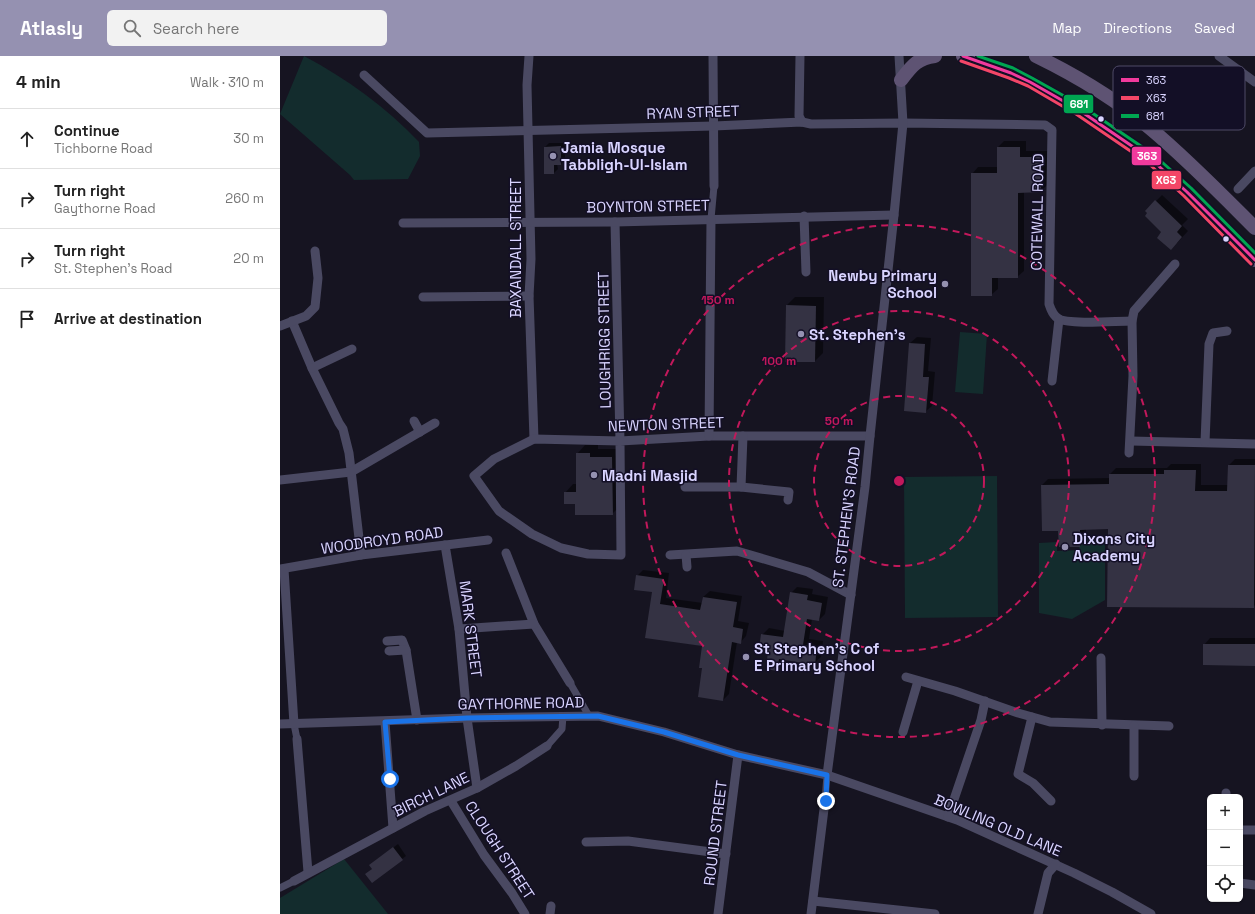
<!DOCTYPE html>
<html lang="en">
<head>
<meta charset="utf-8">
<style>
	:root { --surface:#fff; --page:#f2f2f2; --text:#222; --muted:#767676; --line:#e0e0e0; --accent:#9591b1 }
	body { margin:0; font-family:"Space Grotesk",sans-serif; background:var(--page); color:var(--text) }
	.controls { position:absolute; right:12px; bottom:12px; display:grid; overflow:hidden; border-radius:6px; box-shadow:0 1px 3px #0004 }
	.controls button { width:36px; height:36px; display:grid; place-items:center; padding:0; border:0; border-bottom:1px solid var(--line); background:var(--surface); color:var(--text); font:20px sans-serif }
	.stop { position:absolute; width:12px; height:12px; margin:-9px; border:3px solid #1a73e8; border-radius:50%; background:#fff }
	.stop.end { background:#1a73e8; border-color:#fff; box-shadow:0 1px 4px #0008 }
	.list { margin:0; padding:0; list-style:none }
	h2 { display:flex; justify-content:space-between; align-items:center; height:52px; margin:0; padding:0 16px; font-size:17px }
	h2 small { font-size:13px; font-weight:400; color:var(--muted) }
	.list li { display:grid; grid-template-columns:26px 1fr auto; gap:12px; align-items:center; box-sizing:border-box; height:60px; padding:0 16px; border-top:1px solid var(--line) }
	.list b { display:block; font-size:15px; white-space:nowrap }
	.list p { margin:0; font-size:13px; white-space:nowrap; color:var(--muted) }
	.list em { font-size:13px; font-style:normal; color:var(--muted) }
	.icon { flex:none; width:22px; height:22px; fill:none; stroke:currentColor; stroke-width:2; stroke-linecap:round; stroke-linejoin:round }
	.map { position:relative; flex:none; width:975px; height:858px; overflow:hidden }
	header { display:flex; align-items:center; gap:24px; box-sizing:border-box; height:56px; padding:0 20px; background:var(--accent); color:#fff }
	header strong { font-size:19px }
	nav { display:flex; gap:22px; margin-inline-start:auto; font-size:14px }
	.search { width:280px; height:36px; background:var(--page); display:flex; align-items:center; gap:10px; box-sizing:border-box; padding:0 14px; border-radius:6px; color:var(--muted); font-size:15px }
	main { display:flex }
	aside { flex:1; background:var(--surface) }
	.map>svg:first-child { display:block }
	.green { fill:#132c2d }
	.shadow { fill:#0007 }
	.building { fill:#343243 }
	.lines { fill:none; stroke-linecap:round; stroke-linejoin:round }
	.pedestrian { stroke:#4a4962; stroke-width:7 }
	.minor { stroke:#4a4962; stroke-width:9 }
	.primary { stroke:#5e5373; stroke-width:14 }
	.bus-1-casing { stroke:#130f26; stroke-width:6 }
	.bus-2-casing { stroke:#130f26; stroke-width:6 }
	.bus-3-casing { stroke:#130f26; stroke-width:6 }
	.bus-1 { stroke:#f13a9d; stroke-width:3 }
	.bus-2 { stroke:#f34667; stroke-width:3 }
	.bus-3 { stroke:#00a651; stroke-width:3 }
	.route { stroke:#1a73e8; stroke-width:5 }
	.ring { fill:none; stroke:#c2185b; stroke-width:2; stroke-dasharray:7 5 }
	.bus-dot { fill:#d9d4ff; stroke:#130f26; stroke-width:1.5 }
	.poi-dot { fill:#9591b1; stroke:#130f26; stroke-width:1.5 }
	.labels { text-anchor:middle; dominant-baseline:central; stroke-width:3; stroke-linejoin:round; paint-order:stroke }
	.street-label { font-size:15px; fill:#d9d4ff; stroke:#130f26 }
	.poi-label { font-size:15px; font-weight:bold; fill:#d9d4ff; stroke:#130f26; text-anchor:start }
	.key { fill:#130f26; stroke:#4e4a67; stroke-width:1 }
	.key-label { font-size:11px; fill:#d9d4ff }
	.centre { fill:#c2185b; stroke:#130f26; stroke-width:2 }
	.ring-label { font-size:12px; text-anchor:middle; font-weight:bold; fill:#c2185b; stroke:#130f26; stroke-width:3; stroke-linejoin:round; paint-order:stroke }
	.line-badge { stroke:#130f26; stroke-width:1.5 }
	.badge-label { font-size:11px; text-anchor:middle; font-weight:bold; fill:#fff }
</style>
</head>
<body>
<header>
<strong>Atlasly</strong>
<div class="search"><svg class="icon" aria-label="search" viewBox="0 0 24 24"><circle cx="10" cy="10" r="6"/><path d="M15 15l6 6"/></svg>Search here</div>
<nav><a>Map</a><a>Directions</a><a>Saved</a></nav>
</header>
<main>
<aside>
<h2>4 min<small>Walk · 310 m</small></h2>
<ul class="list">
<li><svg class="icon" aria-label="ahead" viewBox="0 0 24 24"><path d="M12 20V5M6 11l6-6 6 6"/></svg><div><b>Continue</b><p>Tichborne Road</p></div><em>30 m</em></li>
<li><svg class="icon" aria-label="right" viewBox="0 0 24 24"><path d="M7 20v-9h11M14 6l5 5-5 5"/></svg><div><b>Turn right</b><p>Gaythorne Road</p></div><em>260 m</em></li>
<li><svg class="icon" aria-label="right" viewBox="0 0 24 24"><path d="M7 20v-9h11M14 6l5 5-5 5"/></svg><div><b>Turn right</b><p>St. Stephen's Road</p></div><em>20 m</em></li>
<li><svg class="icon" aria-label="arrive" viewBox="0 0 24 24"><path d="M6 21V4h12l-3 4 3 4H6"/></svg><div><b>Arrive at destination</b></div></li>
</ul>
</aside>
<div class="map">
<svg width="975" height="858" viewBox="0 0 975 858">
	<rect width="100%" height="100%" fill="#161421"/>
	<g class="green">
		<path d="M 24,0 C 67,23 106,51 139,86 L 140,100 L 128,123 L 74,124 L 70,119 L 0,58 Z"/>
		<polygon points="680,276 707,278 703,338 675,336"/>
		<polygon points="717,420 718,561 625,562 624,421"/>
		<polygon points="800,482 825,483 825,544 792,563 759,557 759,487 777,486 777,495 799,494"/>
		<polygon points="64,803 108,858 0,858 0,842"/>
	</g>
	<g class="shadow">
		<polygon points="724,85 746,85 746,95 767,95 767,129 760,136 744,136 744,215 737,221 718,221 718,233 711,239 692,118 698,111 718,111 718,91"/>
		<polygon points="269,87 285,87 285,104 281,108 277,108 278,113 274,117 265,91"/>
		<polygon points="882,139 908,163 902,169 908,175 897,187 883,176 868,157 876,145"/>
		<polygon points="515,241 544,241 543,297 535,305 506,305 507,249"/>
		<polygon points="637,281 651,282 648,315 655,316 652,350 645,356 630,287"/>
		<polygon points="305,389 318,389 318,393 340,393 341,449 332,458 296,447 285,437 293,428 297,428 297,398"/>
		<polygon points="955,403 975,403 975,549 973,551 829,472 806,473 806,484 800,490 779,474 762,429 768,423 830,422 830,418 836,412 887,412 891,408 921,408 921,429 948,429 949,409"/>
		<polygon points="363,514 389,517 386,542 423,547 423,541 430,535 462,540 458,565 469,567 466,580 460,587 457,586 449,638 443,644 424,611 423,590 366,581 373,535 357,520"/>
		<polygon points="517,531 533,533 532,538 548,541 545,558 539,564 532,563 529,583 543,585 541,601 534,607 504,603 503,607 497,613 482,579 489,572 505,575 511,537"/>
		<polygon points="930,582 975,582 975,609 924,589"/>
		<polygon points="118,788 126,800 122,803 87,818 93,812 95,805"/>
	</g>
	<g class="building">
		<polygon points="281,90 281,109 274,109 274,118 264,118 264,91"/>
		<polygon points="717,91 740,91 740,101 761,101 761,136 738,137 738,222 712,222 712,240 691,240 691,117 717,117"/>
		<polygon points="875,144 902,170 897,176 902,181 891,194 877,182 881,176 865,160 867,157 865,155"/>
		<polygon points="506,249 536,250 535,306 505,306"/>
		<polygon points="629,287 645,288 643,321 649,321 646,357 624,355"/>
		<polygon points="296,397 310,397 310,401 332,401 333,459 295,459 295,448 284,448 284,436 296,436"/>
		<polygon points="948,409 975,409 974,552 827,551 828,473 800,474 800,491 779,491 778,475 762,475 761,429 829,428 829,418 884,418 884,414 916,414 915,435 947,435"/>
		<polygon points="356,519 384,523 380,548 420,554 423,541 457,546 453,571 463,573 461,588 452,586 443,645 418,641 422,612 419,612 422,590 365,582 372,536 354,534"/>
		<polygon points="510,536 528,539 527,544 542,547 539,565 527,563 523,589 537,591 535,609 499,603 497,615 486,613 488,595 479,593 481,578 503,581"/>
		<polygon points="923,588 975,588 975,610 923,609"/>
		<polygon points="113,791 123,804 92,827 85,818 92,813 89,809"/>
	</g>
	<g class="lines">
		<g class="pedestrian">
			<polyline points="431,163 434,130"/>
			<polyline points="290,627 309,660"/>
			<polyline points="14,668 17,683"/>
			<polyline points="267,690 282,673 283,660"/>
			<polyline points="545,745 547,719"/>
			<polyline points="0,832 14,825"/>
		</g>
		<g class="minor">
			<polyline points="249,0 247,29 251,203 249,240 254,383"/>
			<polyline points="433,0 434,130"/>
			<polyline points="520,0 519,60 522,66"/>
			<polyline points="939,0 975,26"/>
			<path d="M 84,19 L 147,77 L 434,70 L 522,66 L 531,68 L 623,67 L 765,69 L 772,74 L 769,248 C 771,254 773,260 779,263 C 792,269 835,265 852,265"/>
			<polyline points="958,133 975,115"/>
			<polyline points="524,160 526,216"/>
			<polyline points="335,166 340,385 341,499 308,498 281,492 252,478 219,455 194,420 214,403 254,383 340,385 429,380 590,380"/>
			<polyline points="123,167 335,166 614,159"/>
			<polyline points="143,241 249,240"/>
			<polyline points="12,265 32,312 59,367 63,373 69,397 81,499"/>
			<polyline points="0,270 26,260 35,251 38,222 35,195"/>
			<polyline points="32,312 72,293"/>
			<polyline points="772,325 779,263"/>
			<polyline points="134,365 140,376"/>
			<polyline points="429,380 431,163"/>
			<polyline points="851,385 975,388"/>
			<polyline points="925,386 929,288 933,277 947,275"/>
			<polyline points="849,397 853,320 852,265 854,255 895,208"/>
			<polyline points="0,424 71,416 155,367"/>
			<polyline points="405,431 461,431 509,436 508,444"/>
			<polyline points="461,431 463,380"/>
			<polyline points="165,489 179,573 187,662 197,732"/>
			<polyline points="226,497 254,568 290,627"/>
			<polyline points="390,499 457,495 528,516 571,539"/>
			<polyline points="406,499 407,511"/>
			<polyline points="0,513 81,499 208,484"/>
			<polyline points="4,513 14,668"/>
			<polyline points="179,573 254,568"/>
			<polyline points="107,585 122,584 126,594 137,664"/>
			<polyline points="109,595 126,594"/>
			<polyline points="821,602 822,669"/>
			<polyline points="626,621 675,635 738,657 770,666 889,670"/>
			<polyline points="752,661 738,718 753,727 771,745"/>
			<polyline points="105,666 113,772"/>
			<polyline points="0,668 187,662 318,660 384,676 458,699 547,719 677,764 794,817 832,836 871,858"/>
			<polyline points="623,676 638,625"/>
			<polyline points="17,683 28,816"/>
			<polyline points="547,719 585,431 590,380 614,159 623,67 619,0"/>
			<polyline points="854,720 854,670"/>
			<polyline points="946,737 946,741"/>
			<polyline points="171,745 204,799 232,837 245,858"/>
			<polyline points="668,761 701,664 705,645"/>
			<polyline points="960,774 975,774"/>
			<polyline points="306,786 348,785 446,798"/>
			<polyline points="14,825 145,755 197,732 236,710 267,690"/>
			<polyline points="960,827 975,829"/>
			<polyline points="533,845 655,858"/>
			<polyline points="270,858 271,850"/>
			<polyline points="438,858 458,699"/>
			<polyline points="531,858 545,745"/>
			<polyline points="758,858 768,817 776,808"/>
		</g>
		<g class="primary">
			<polyline points="683,0 731,17 750,26 799,54 871,103 907,136 975,204"/>
			<path d="M 756,0 C 797,20 837,44 871,73 C 908,104 941,138 975,172"/>
			<path d="M 621,24 C 631,11 637,2 655,0"/>
		</g>
		<g class="bus-1-casing">
			<polyline id="bus-1" points="683,0 731,17 750,26 799,54 871,103 907,136 975,204"/>
		</g>
		<g class="bus-2-casing">
			<polyline id="bus-2" points="681,5 729,22 748,30 796,58 868,107 904,140 971,208"/>
		</g>
		<g class="bus-3-casing">
			<polyline id="bus-3" points="698,0 733,12 752,22 802,50 874,99 911,132 975,197"/>
		</g>
		<use href="#bus-1" class="bus-1"/>
		<use href="#bus-2" class="bus-2"/>
		<use href="#bus-3" class="bus-3"/>
	</g>
	<g class="lines">
		<polyline class="route" points="110,723 105,666 187,662 318,660 384,676 458,699 547,719 546,745"/>
	</g>
	<g class="ring">
		<circle cx="619" cy="425" r="85"/>
		<circle cx="619" cy="425" r="170"/>
		<circle cx="619" cy="425" r="256"/>
	</g>
	<g class="bus-dot">
		<circle cx="821" cy="63" r="3.5"/>
		<circle cx="946" cy="183" r="3.5"/>
	</g>
	<g class="poi-dot">
		<circle cx="273" cy="100" r="4"/>
		<circle cx="665" cy="228" r="4"/>
		<circle cx="521" cy="278" r="4"/>
		<circle cx="314" cy="419" r="4"/>
		<circle cx="785" cy="491" r="4"/>
		<circle cx="466" cy="601" r="4"/>
	</g>
	<g class="labels">
		<g class="street-label">
			<text transform="translate(413 56) rotate(-2)">RYAN STREET</text>
			<text transform="translate(368 150) rotate(-1)">BOYNTON STREET</text>
			<text transform="translate(757 156) rotate(-89)">COTEWALL ROAD</text>
			<text transform="translate(235 192) rotate(-90)">BAXANDALL STREET</text>
			<text transform="translate(324 284) rotate(-91)">LOUGHRIGG STREET</text>
			<text transform="translate(386 368) rotate(-2)">NEWTON STREET</text>
			<text transform="translate(566 461) rotate(-83)">ST. STEPHEN'S ROAD</text>
			<text transform="translate(102 484) rotate(-8)">WOODROYD ROAD</text>
			<text transform="translate(191 573) rotate(83)">MARK STREET</text>
			<text transform="translate(241 647) rotate(-1)">GAYTHORNE ROAD</text>
			<text transform="translate(151 738) rotate(-26)">BIRCH LANE</text>
			<text transform="translate(718 769) rotate(23)">BOWLING OLD LANE</text>
			<text transform="translate(435 777) rotate(-83)">ROUND STREET</text>
			<text transform="translate(220 794) rotate(57)">CLOUGH STREET</text>
		</g>
		<g class="poi-label">
			<text x="281" y="91">Jamia Mosque<tspan x="281" dy="17">Tabbligh-Ul-Islam</tspan></text>
			<text x="657" y="219" text-anchor="end">Newby Primary<tspan x="657" dy="17">School</tspan></text>
			<text x="529" y="278">St. Stephen's</text>
			<text x="322" y="419">Madni Masjid</text>
			<text x="793" y="482">Dixons City<tspan x="793" dy="17">Academy</tspan></text>
			<text x="474" y="592">St Stephen's C of<tspan x="474" dy="17">E Primary School</tspan></text>
		</g>
	</g>
	<rect x="833" y="10" width="132" height="64" rx="6" class="key"/>
	<rect x="841" y="22" width="18" height="4" fill="#f13a9d"/>
	<rect x="841" y="40" width="18" height="4" fill="#f34667"/>
	<rect x="841" y="58" width="18" height="4" fill="#00a651"/>
	<g class="key-label">
		<text x="866" y="28">363</text>
		<text x="866" y="46">X63</text>
		<text x="866" y="64">681</text>
	</g>
	<circle cx="619" cy="425" r="6" class="centre"/>
	<g class="ring-label">
		<text x="438" y="248">150 m</text>
		<text x="499" y="309">100 m</text>
		<text x="559" y="369">50 m</text>
	</g>
	<g class="line-badge">
		<rect x="783" y="38" width="31" height="20" rx="4" fill="#00a651"/>
		<rect x="851" y="90" width="31" height="20" rx="4" fill="#f13a9d"/>
		<rect x="871" y="114" width="31" height="20" rx="4" fill="#f34667"/>
	</g>
	<g class="badge-label">
		<text x="799" y="52">681</text>
		<text x="867" y="104">363</text>
		<text x="886" y="128">X63</text>
	</g>
</svg>
<div class="controls">
<button>+</button>
<button>−</button>
<button><svg class="icon" aria-label="locate" viewBox="0 0 24 24"><circle cx="12" cy="12" r="6"/><path d="M12 2v4M12 18v4M2 12h4M18 12h4"/></svg></button>
</div>
<div class="stop" style="left:110px;top:723px"></div>
<div class="stop end" style="left:546px;top:745px"></div>
</div>
</main>
</body>
</html>
